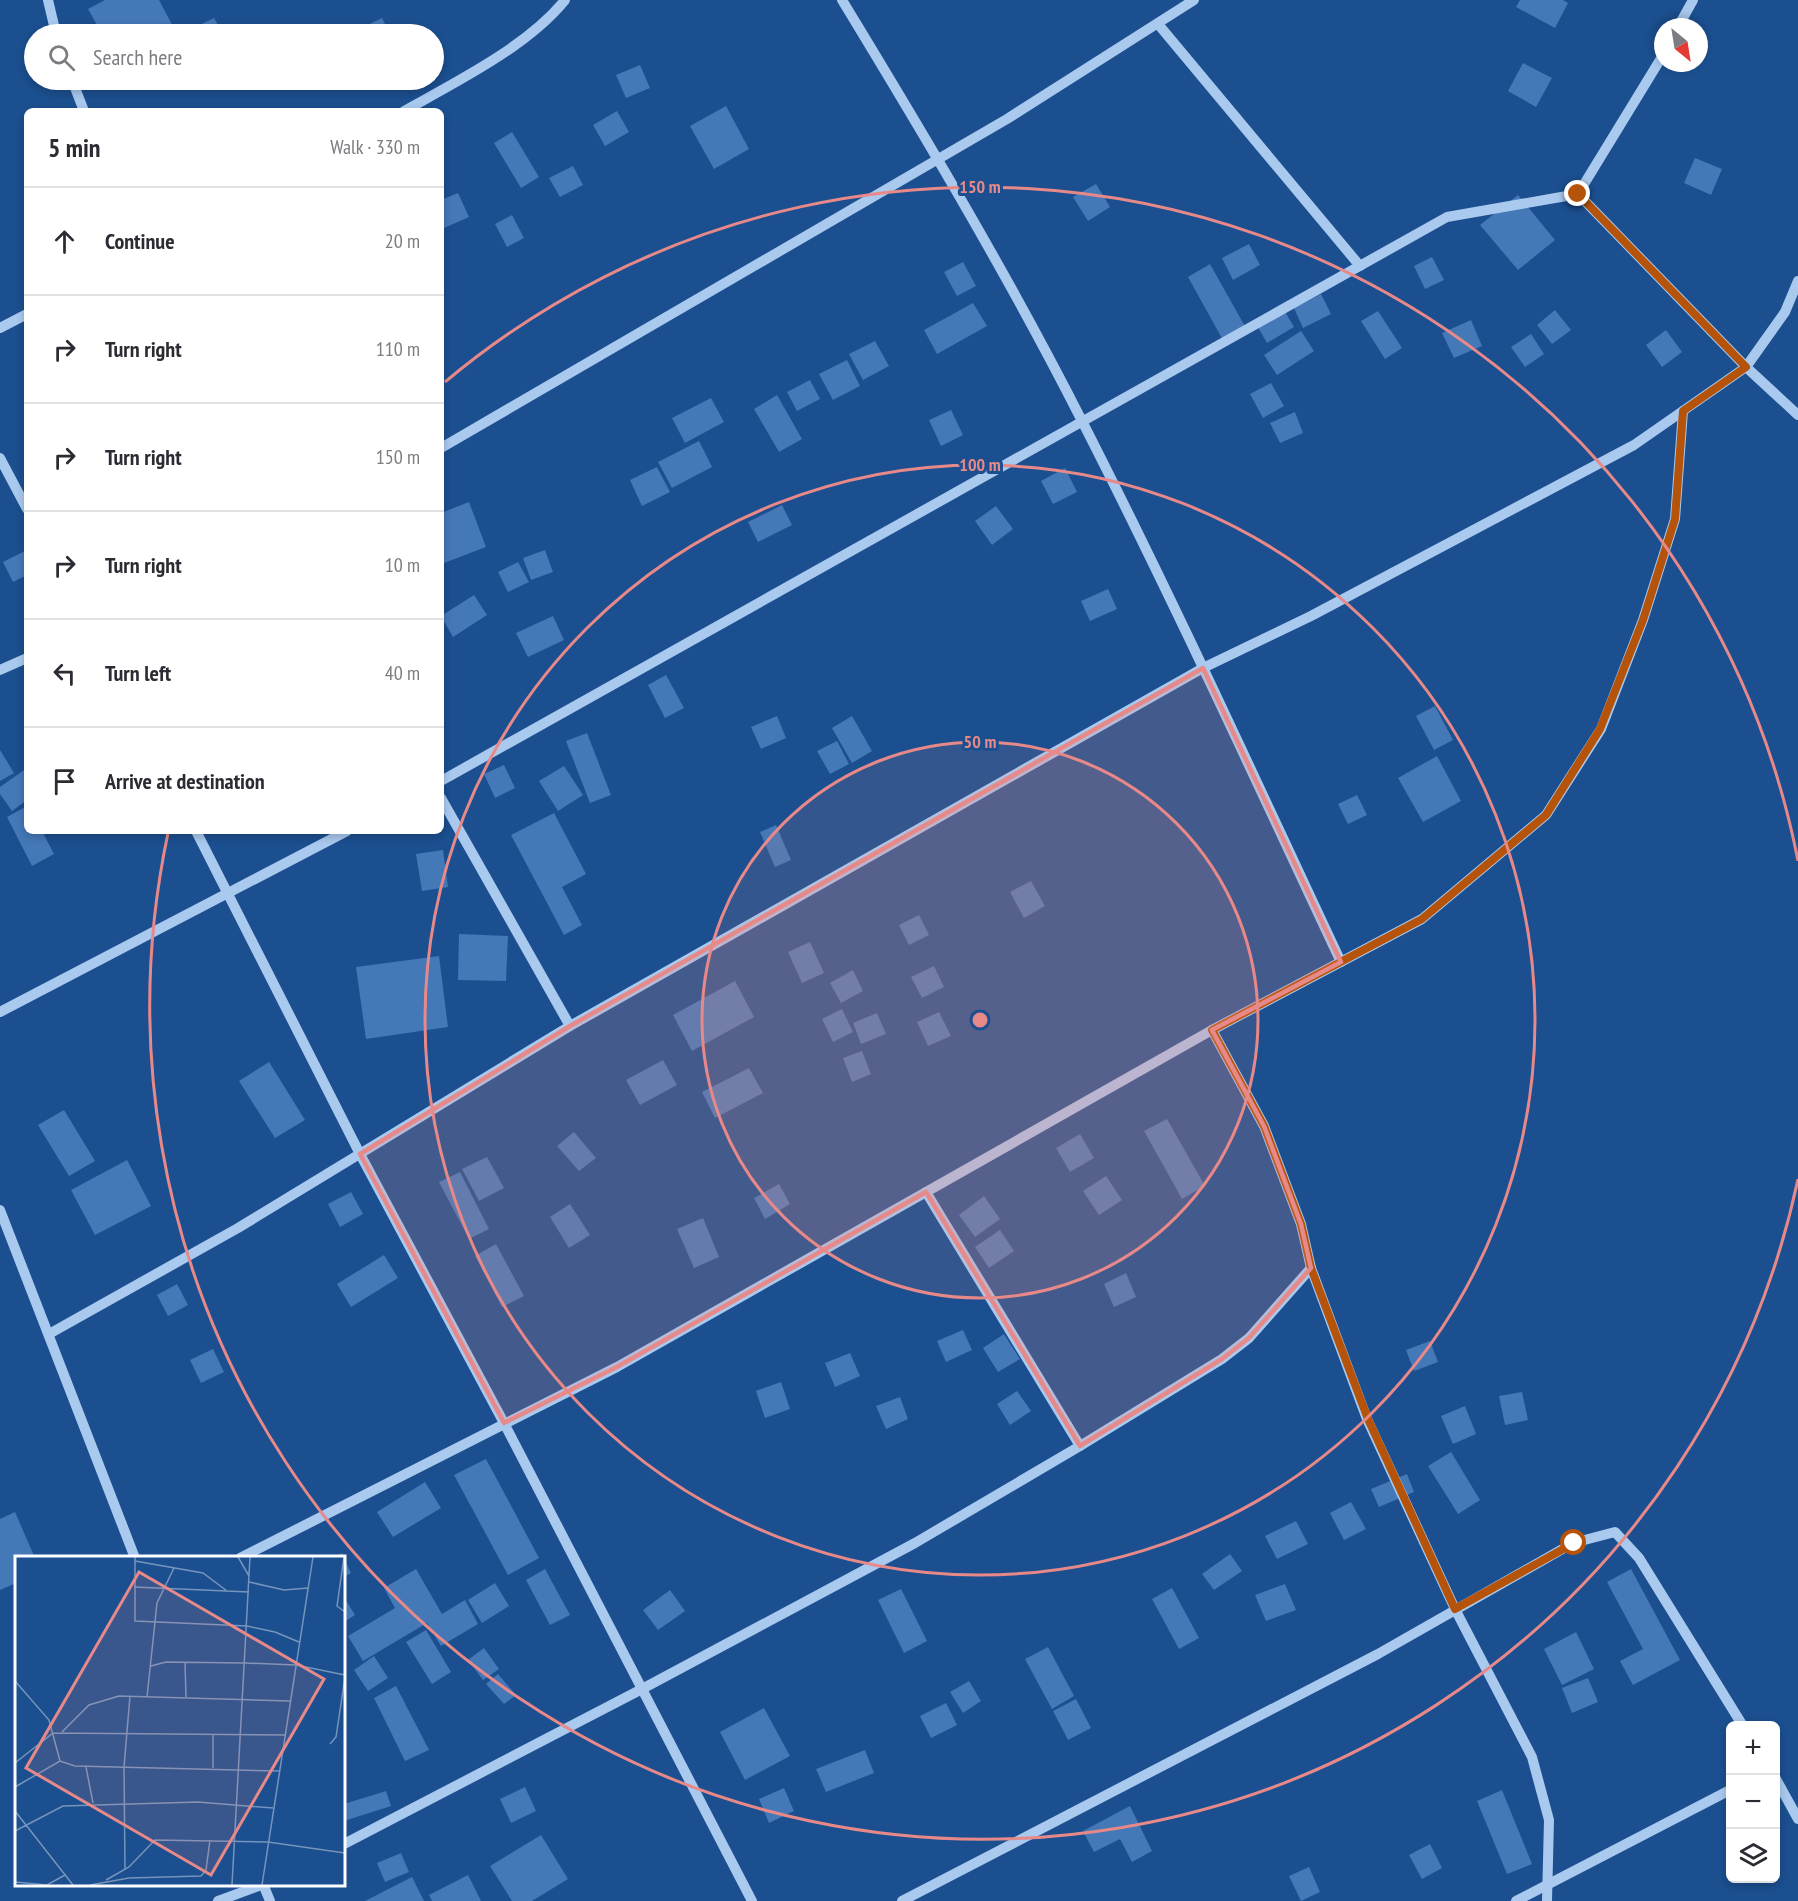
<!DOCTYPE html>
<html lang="en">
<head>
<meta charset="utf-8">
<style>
	:root { --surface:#fff; --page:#f7f7f7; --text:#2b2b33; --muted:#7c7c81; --line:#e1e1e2 }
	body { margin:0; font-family:"PT Sans Narrow",sans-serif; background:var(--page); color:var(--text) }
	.controls { position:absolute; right:18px; bottom:18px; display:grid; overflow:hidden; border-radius:9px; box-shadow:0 3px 9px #0003 }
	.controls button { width:54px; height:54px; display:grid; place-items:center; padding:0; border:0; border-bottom:2px solid var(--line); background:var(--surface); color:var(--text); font:30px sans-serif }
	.compass { position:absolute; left:1654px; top:18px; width:54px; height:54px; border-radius:50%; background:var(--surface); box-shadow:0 3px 9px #0003; rotate:150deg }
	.stop { position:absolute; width:18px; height:18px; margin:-14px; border:4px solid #b45309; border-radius:50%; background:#fff }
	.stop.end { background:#b45309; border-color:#fff; box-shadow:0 2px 6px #0008 }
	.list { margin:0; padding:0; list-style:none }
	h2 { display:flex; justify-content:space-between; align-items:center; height:78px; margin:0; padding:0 24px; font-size:26px }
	h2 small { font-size:20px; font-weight:400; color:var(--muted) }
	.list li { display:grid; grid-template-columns:39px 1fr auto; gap:18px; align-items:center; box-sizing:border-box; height:108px; padding:0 24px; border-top:2px solid var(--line) }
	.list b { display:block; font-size:22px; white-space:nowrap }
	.list em { font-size:20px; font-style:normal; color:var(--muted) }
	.icon { flex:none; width:33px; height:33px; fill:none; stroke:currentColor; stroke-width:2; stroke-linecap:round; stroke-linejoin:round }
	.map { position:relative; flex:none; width:1798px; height:1901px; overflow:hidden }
	.search { position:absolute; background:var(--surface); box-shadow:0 3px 9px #0003; left:24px; top:24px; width:420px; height:66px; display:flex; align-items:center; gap:15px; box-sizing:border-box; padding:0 21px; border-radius:33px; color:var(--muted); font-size:22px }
	.panel { position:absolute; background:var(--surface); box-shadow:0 3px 9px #0003; left:24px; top:108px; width:420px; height:726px; border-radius:9px }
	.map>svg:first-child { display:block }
	.building { fill:#4478b7 }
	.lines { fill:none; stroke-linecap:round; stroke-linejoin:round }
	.minor { stroke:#a9c9ee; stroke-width:10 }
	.route { stroke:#b45309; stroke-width:8 }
	.marked { fill:#e88989; fill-opacity:0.2; stroke:#e88989; stroke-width:4.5; stroke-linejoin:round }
	.ring { fill:none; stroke:#e88989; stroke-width:3 }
	.inset-road { fill:none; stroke:#7695bc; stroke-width:1.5 }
	.view { fill:#e88989; fill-opacity:0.15; stroke:#e88989; stroke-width:3 }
	.inset-edge { fill:none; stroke:#fff; stroke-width:3 }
	.centre { fill:#e88989; stroke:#1b4f8f; stroke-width:3 }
	.ring-label { font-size:18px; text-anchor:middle; font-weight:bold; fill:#e88989; stroke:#1b4f8f; stroke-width:6; stroke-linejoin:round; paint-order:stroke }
</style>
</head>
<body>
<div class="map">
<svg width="1798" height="1901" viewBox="0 0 1798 1901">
	<rect width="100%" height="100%" fill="#1b4f8f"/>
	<g class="building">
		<polygon points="105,0 159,0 177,34 102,34 88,9"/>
		<polygon points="1520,0 1563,0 1568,3 1555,28 1516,7"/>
		<polygon points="214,18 223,34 195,34 192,29"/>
		<polygon points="382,18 390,34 359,34 357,30"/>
		<polygon points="1523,63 1552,78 1536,107 1508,91"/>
		<polygon points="640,65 650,88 626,98 616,75"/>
		<polygon points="726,106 749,149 714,169 690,126"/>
		<polygon points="617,111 629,132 605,146 593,125"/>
		<polygon points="512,132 539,177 521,188 494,143"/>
		<polygon points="1695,158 1722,169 1711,195 1684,183"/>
		<polygon points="573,166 583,185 560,197 549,178"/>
		<polygon points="1096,184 1110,207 1088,221 1073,197"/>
		<polygon points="458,193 469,217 444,228 441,221 441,200"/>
		<polygon points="1518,195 1555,240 1518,270 1480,225"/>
		<polygon points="512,215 524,238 507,247 495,224"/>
		<polygon points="1249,244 1260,265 1233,280 1222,258"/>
		<polygon points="1432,257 1444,280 1425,289 1414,266"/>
		<polygon points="963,262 976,286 957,296 944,272"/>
		<polygon points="1210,264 1247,330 1224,342 1188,277"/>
		<polygon points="1321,294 1331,314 1303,328 1294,308"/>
		<polygon points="973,303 987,326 937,354 924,330"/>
		<polygon points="1283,308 1294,327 1267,343 1256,324"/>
		<polygon points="1555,310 1571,330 1552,344 1537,325"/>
		<polygon points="1378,311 1402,348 1385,359 1361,321"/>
		<polygon points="1471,320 1482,346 1454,358 1442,333"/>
		<polygon points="1666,330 1682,352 1662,367 1646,345"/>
		<polygon points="1301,331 1314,351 1277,375 1264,355"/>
		<polygon points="1531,334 1544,354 1525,367 1511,347"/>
		<polygon points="875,341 889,366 863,380 849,354"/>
		<polygon points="847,360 860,386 833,400 819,374"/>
		<polygon points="810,380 820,399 797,411 787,392"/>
		<polygon points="1271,383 1284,406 1263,418 1250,394"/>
		<polygon points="777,395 802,439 779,452 754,409"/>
		<polygon points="711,398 724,422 685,443 672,418"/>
		<polygon points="951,410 963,435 941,446 929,420"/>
		<polygon points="1295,412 1303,433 1280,443 1270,423"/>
		<polygon points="699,441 712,467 672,488 658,462"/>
		<polygon points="657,467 670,492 642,506 630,480"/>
		<polygon points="1065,468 1077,492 1053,504 1041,481"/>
		<polygon points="469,502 486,547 444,563 441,556 441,513"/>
		<polygon points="782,505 792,525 758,542 748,522"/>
		<polygon points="996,506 1013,529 992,545 975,521"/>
		<polygon points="27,550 27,575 13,582 3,562"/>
		<polygon points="545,550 553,572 531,580 523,558"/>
		<polygon points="518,562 529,582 508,592 498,572"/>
		<polygon points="1108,589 1117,609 1090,621 1081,601"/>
		<polygon points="474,595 487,615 453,637 441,616"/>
		<polygon points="553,616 564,640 528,657 516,633"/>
		<polygon points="666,675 684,708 665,718 648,685"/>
		<polygon points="1435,706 1453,740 1434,750 1416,716"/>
		<polygon points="777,716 786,738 761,749 751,727"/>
		<polygon points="852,716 872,751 852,763 832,728"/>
		<polygon points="587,733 611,795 590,803 566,741"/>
		<polygon points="837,741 849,764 830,774 817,751"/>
		<polygon points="0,750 14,773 0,781"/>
		<polygon points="1437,756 1461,801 1423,822 1398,778"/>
		<polygon points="504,765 515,788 495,798 484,774"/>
		<polygon points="564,766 583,795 558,811 539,781"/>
		<polygon points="27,768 27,800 12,811 0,794 0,787"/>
		<polygon points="1357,795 1367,815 1348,824 1338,804"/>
		<polygon points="27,806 27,831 42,831 54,854 32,866 7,817"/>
		<polygon points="554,813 586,874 562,887 582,925 564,935 511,835"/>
		<polygon points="776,825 791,860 775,867 760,832"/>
		<polygon points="443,850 448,887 422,891 416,854"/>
		<polygon points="1031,881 1045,906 1024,918 1010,892"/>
		<polygon points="919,915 929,935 909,945 899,925"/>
		<polygon points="459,934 508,936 506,981 458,980"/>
		<polygon points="810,942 824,973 802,983 788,952"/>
		<polygon points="439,956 448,1027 366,1039 356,967"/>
		<polygon points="934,966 944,987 922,998 911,977"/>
		<polygon points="853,970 863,991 841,1003 830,983"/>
		<polygon points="735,981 754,1017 692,1051 673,1015"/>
		<polygon points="842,1009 853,1032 833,1042 822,1019"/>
		<polygon points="939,1012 951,1036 928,1046 917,1022"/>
		<polygon points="877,1013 886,1034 861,1044 853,1023"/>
		<polygon points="862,1051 871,1074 852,1082 843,1058"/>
		<polygon points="663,1060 677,1085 640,1105 626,1080"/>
		<polygon points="269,1062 305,1120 275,1138 239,1081"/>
		<polygon points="749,1068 763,1093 715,1118 702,1092"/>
		<polygon points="64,1110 95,1161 69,1176 38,1125"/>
		<polygon points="1167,1119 1205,1186 1182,1199 1144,1131"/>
		<polygon points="574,1132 596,1158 579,1171 557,1146"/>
		<polygon points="1080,1134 1094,1158 1070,1172 1056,1148"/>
		<polygon points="487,1157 504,1188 479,1201 462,1169"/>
		<polygon points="127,1160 151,1206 95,1235 71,1190"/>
		<polygon points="460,1172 489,1229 469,1239 439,1182"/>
		<polygon points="1106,1176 1122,1200 1099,1215 1083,1191"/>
		<polygon points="779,1184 790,1204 765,1219 754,1198"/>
		<polygon points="351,1192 363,1214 340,1227 328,1204"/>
		<polygon points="984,1196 1000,1219 975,1237 959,1215"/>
		<polygon points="570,1204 590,1235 569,1248 550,1217"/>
		<polygon points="703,1218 719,1257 694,1268 677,1229"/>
		<polygon points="1000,1230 1014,1251 989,1268 975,1247"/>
		<polygon points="496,1244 524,1296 502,1307 475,1256"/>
		<polygon points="384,1255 398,1278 351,1307 337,1284"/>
		<polygon points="1126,1273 1136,1297 1114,1307 1104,1284"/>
		<polygon points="177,1284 188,1305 168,1316 157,1295"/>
		<polygon points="963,1330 972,1350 946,1362 937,1341"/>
		<polygon points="1004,1334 1020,1359 998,1372 983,1348"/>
		<polygon points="1430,1341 1438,1362 1414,1371 1406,1350"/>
		<polygon points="213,1349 224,1372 201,1383 190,1360"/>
		<polygon points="850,1353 860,1376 835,1387 825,1363"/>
		<polygon points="781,1382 790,1409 765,1418 756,1391"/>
		<polygon points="1017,1391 1031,1411 1010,1425 997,1404"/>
		<polygon points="1522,1392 1528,1420 1505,1425 1499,1396"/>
		<polygon points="900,1397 908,1419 886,1429 876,1406"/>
		<polygon points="1465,1406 1476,1434 1453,1444 1441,1416"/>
		<polygon points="1451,1452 1480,1500 1458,1514 1428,1466"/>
		<polygon points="486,1459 539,1558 508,1575 454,1475"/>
		<polygon points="1407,1474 1414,1492 1379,1507 1371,1489"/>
		<polygon points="425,1482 441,1508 393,1537 377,1512"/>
		<polygon points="1351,1502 1366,1529 1344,1540 1330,1513"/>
		<polygon points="15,1512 35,1558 16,1558 16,1583 0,1590 0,1519"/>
		<polygon points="1296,1521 1308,1544 1277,1559 1265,1536"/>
		<polygon points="342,1553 351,1573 344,1577 344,1558 332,1558"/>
		<polygon points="1230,1554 1242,1571 1214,1590 1202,1574"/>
		<polygon points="416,1569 442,1614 465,1600 478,1624 441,1646 427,1623 363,1661 348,1636 395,1608 384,1588"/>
		<polygon points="545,1569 570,1615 550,1625 526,1580"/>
		<polygon points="1631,1569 1680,1660 1633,1685 1620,1661 1643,1649 1607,1582"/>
		<polygon points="495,1583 509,1606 482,1623 468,1600"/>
		<polygon points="1285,1584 1296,1610 1266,1621 1255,1595"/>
		<polygon points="1172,1588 1199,1638 1179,1649 1152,1599"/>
		<polygon points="901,1589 927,1641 904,1653 878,1600"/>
		<polygon points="670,1590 685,1611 658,1630 643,1610"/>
		<polygon points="344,1597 355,1615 344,1622"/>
		<polygon points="426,1630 451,1672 432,1684 406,1642"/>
		<polygon points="1576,1632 1594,1669 1562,1685 1544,1649"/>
		<polygon points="1048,1647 1074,1696 1052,1709 1025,1659"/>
		<polygon points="484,1648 499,1669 483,1680 468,1660"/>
		<polygon points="374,1656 388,1678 368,1691 354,1670"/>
		<polygon points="498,1674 516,1695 504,1704 486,1684"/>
		<polygon points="1588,1678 1598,1702 1572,1713 1562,1688"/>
		<polygon points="969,1681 981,1701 963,1713 950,1692"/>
		<polygon points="396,1686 429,1750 405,1761 374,1698"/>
		<polygon points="1076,1699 1091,1728 1068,1740 1053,1711"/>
		<polygon points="946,1703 957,1725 931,1738 920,1716"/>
		<polygon points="764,1708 790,1756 745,1780 720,1732"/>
		<polygon points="865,1750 874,1773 826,1792 816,1769"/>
		<polygon points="525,1787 536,1811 511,1823 500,1799"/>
		<polygon points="784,1788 794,1811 769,1823 759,1799"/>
		<polygon points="1502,1790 1532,1864 1507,1874 1477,1801"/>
		<polygon points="386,1791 391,1806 344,1821 344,1804"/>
		<polygon points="1130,1806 1152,1851 1132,1862 1120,1839 1094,1852 1083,1831"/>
		<polygon points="541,1835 568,1879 532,1901 512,1901 490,1866"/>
		<polygon points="1430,1844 1442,1868 1422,1879 1409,1855"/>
		<polygon points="401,1853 409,1872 385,1882 377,1863"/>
		<polygon points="1309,1867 1320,1892 1301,1901 1289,1876"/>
		<polygon points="468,1875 481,1901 432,1901 429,1895"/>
		<polygon points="412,1877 424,1901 365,1901"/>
	</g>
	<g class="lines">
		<g class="minor">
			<polyline points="48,0 56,34"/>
			<path d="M 842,0 C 926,138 1009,277 1082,421 C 1173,599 1256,781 1341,962"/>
			<polyline points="1158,24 1360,266"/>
			<polyline points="1678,27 1693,0"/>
			<polyline points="72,80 84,111"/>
			<path d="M 404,111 C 456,82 528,46 565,0"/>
			<polyline points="1578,194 1746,367 1798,415"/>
			<polyline points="0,328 27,314"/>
			<polyline points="441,448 1007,119 1194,0"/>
			<polyline points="0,458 27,509"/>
			<polyline points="0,670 27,658"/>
			<polyline points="441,781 1447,217 1578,194 1663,55"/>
			<polyline points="441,798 570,1026"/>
			<polyline points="196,831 360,1154 504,1423 752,1901"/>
			<polyline points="0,1012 347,831"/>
			<polyline points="1212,1030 1264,1126 1301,1224 1311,1268 1367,1419 1455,1609 1532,1757 1549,1820 1547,1901"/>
			<polyline points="926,1192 1080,1446"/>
			<polyline points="0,1210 135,1558"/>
			<polyline points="49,1334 238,1228 570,1026 1203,668 1311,616 1634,445 1746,367 1785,312 1798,281"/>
			<polyline points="240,1558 617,1367 1212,1030 1422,919 1546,815 1601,729 1643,620 1675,519 1683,411"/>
			<polyline points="1776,1779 1798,1819"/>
			<polyline points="344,1844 642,1689 915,1543 1080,1446 1222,1359 1249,1338 1311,1268"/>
			<polyline points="263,1884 270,1901"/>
			<polyline points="218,1901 264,1884"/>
			<polyline points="902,1901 1378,1654 1573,1543 1615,1532 1639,1558 1743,1726"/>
			<polyline points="1516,1901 1730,1790"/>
		</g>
	</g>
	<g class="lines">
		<polyline class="route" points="1574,1543 1455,1609 1368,1419 1311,1268 1301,1224 1264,1126 1212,1030 1422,919 1546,815 1600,729 1643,620 1675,519 1683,411 1746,367 1578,194"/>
	</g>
	<path class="marked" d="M 1203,668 L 1341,962 L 1212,1030 L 1264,1126 L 1301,1224 L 1311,1268 L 1249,1338 L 1222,1359 L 1080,1446 L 926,1192 L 617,1367 L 504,1423 L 360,1154 L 570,1026 Z"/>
	<circle cx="980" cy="1020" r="278" fill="#e88989" fill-opacity=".12"/>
	<g class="ring">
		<circle cx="980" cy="1020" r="278"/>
		<circle cx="980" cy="1020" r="555"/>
		<path d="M1798 1179A833 833 0 1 1 168 833M445 382A833 833 0 0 1 1798 861"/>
	</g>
	<g transform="translate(15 1556)">
		<rect width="330" height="330" fill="#1b4f8f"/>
		<path class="inset-road" d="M 120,1 L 120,65 L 232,70 L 260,76 L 284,86M 223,1 L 234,20M 329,1 L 322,50 L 330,56M 120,5 L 188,17 L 212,35M 234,26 L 269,34 L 293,32M 119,31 L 234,36M 170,106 L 171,141M 136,110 L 151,106 L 230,107 L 281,109 L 330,119M 0,125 L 34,164 L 45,205M 132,141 L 142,47 L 159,12M 47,176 L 74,149 L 104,140 L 275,145M 315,188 L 321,181 L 330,121M 0,207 L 38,177 L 270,179M 71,211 L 78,247M 198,212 L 198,179M 0,231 L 45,205 L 60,210 L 264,215M 0,255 L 58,329M 0,275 L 48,250 L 183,246 L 258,252M 110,314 L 109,211 L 115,140M 91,324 L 114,311 L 140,284 L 253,286 L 330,297M 0,326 L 32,329 L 50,319M 75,329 L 114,322 L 186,320 L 191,314 L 195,284M 217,329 L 235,1M 247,329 L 298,1"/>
		<path class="view" d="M 124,16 L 309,123 L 196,319 L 11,212 Z"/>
		<rect width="330" height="330" class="inset-edge"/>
	</g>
	<circle cx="980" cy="1020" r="9" class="centre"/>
	<g class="ring-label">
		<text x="980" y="193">150 m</text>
		<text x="980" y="471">100 m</text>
		<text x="980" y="748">50 m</text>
	</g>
</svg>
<div class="controls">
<button>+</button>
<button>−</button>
<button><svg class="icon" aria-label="layers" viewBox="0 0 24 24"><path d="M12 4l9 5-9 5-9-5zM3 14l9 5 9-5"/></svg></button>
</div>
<svg class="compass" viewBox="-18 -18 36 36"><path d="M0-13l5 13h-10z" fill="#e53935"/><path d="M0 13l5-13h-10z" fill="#7c7c81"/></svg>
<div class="stop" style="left:1574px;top:1543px"></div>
<div class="stop end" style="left:1578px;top:194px"></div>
<div class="search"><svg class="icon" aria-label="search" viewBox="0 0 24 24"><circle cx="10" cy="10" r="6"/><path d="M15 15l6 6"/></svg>Search here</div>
<section class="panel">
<h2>5 min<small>Walk · 330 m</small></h2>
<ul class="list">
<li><svg class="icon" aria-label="ahead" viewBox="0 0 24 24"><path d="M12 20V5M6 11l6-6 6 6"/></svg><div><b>Continue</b></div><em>20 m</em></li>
<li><svg class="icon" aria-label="right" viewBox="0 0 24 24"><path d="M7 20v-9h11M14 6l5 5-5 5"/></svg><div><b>Turn right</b></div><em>110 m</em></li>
<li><svg class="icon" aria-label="right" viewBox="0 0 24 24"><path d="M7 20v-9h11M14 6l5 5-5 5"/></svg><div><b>Turn right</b></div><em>150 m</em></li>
<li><svg class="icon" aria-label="right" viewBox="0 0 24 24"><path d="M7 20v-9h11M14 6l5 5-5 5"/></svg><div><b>Turn right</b></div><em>10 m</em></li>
<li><svg class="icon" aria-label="left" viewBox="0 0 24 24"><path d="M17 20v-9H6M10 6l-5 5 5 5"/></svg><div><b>Turn left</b></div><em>40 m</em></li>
<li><svg class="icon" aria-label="arrive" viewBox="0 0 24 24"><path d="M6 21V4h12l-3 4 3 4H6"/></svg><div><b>Arrive at destination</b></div></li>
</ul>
</section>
</div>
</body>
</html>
